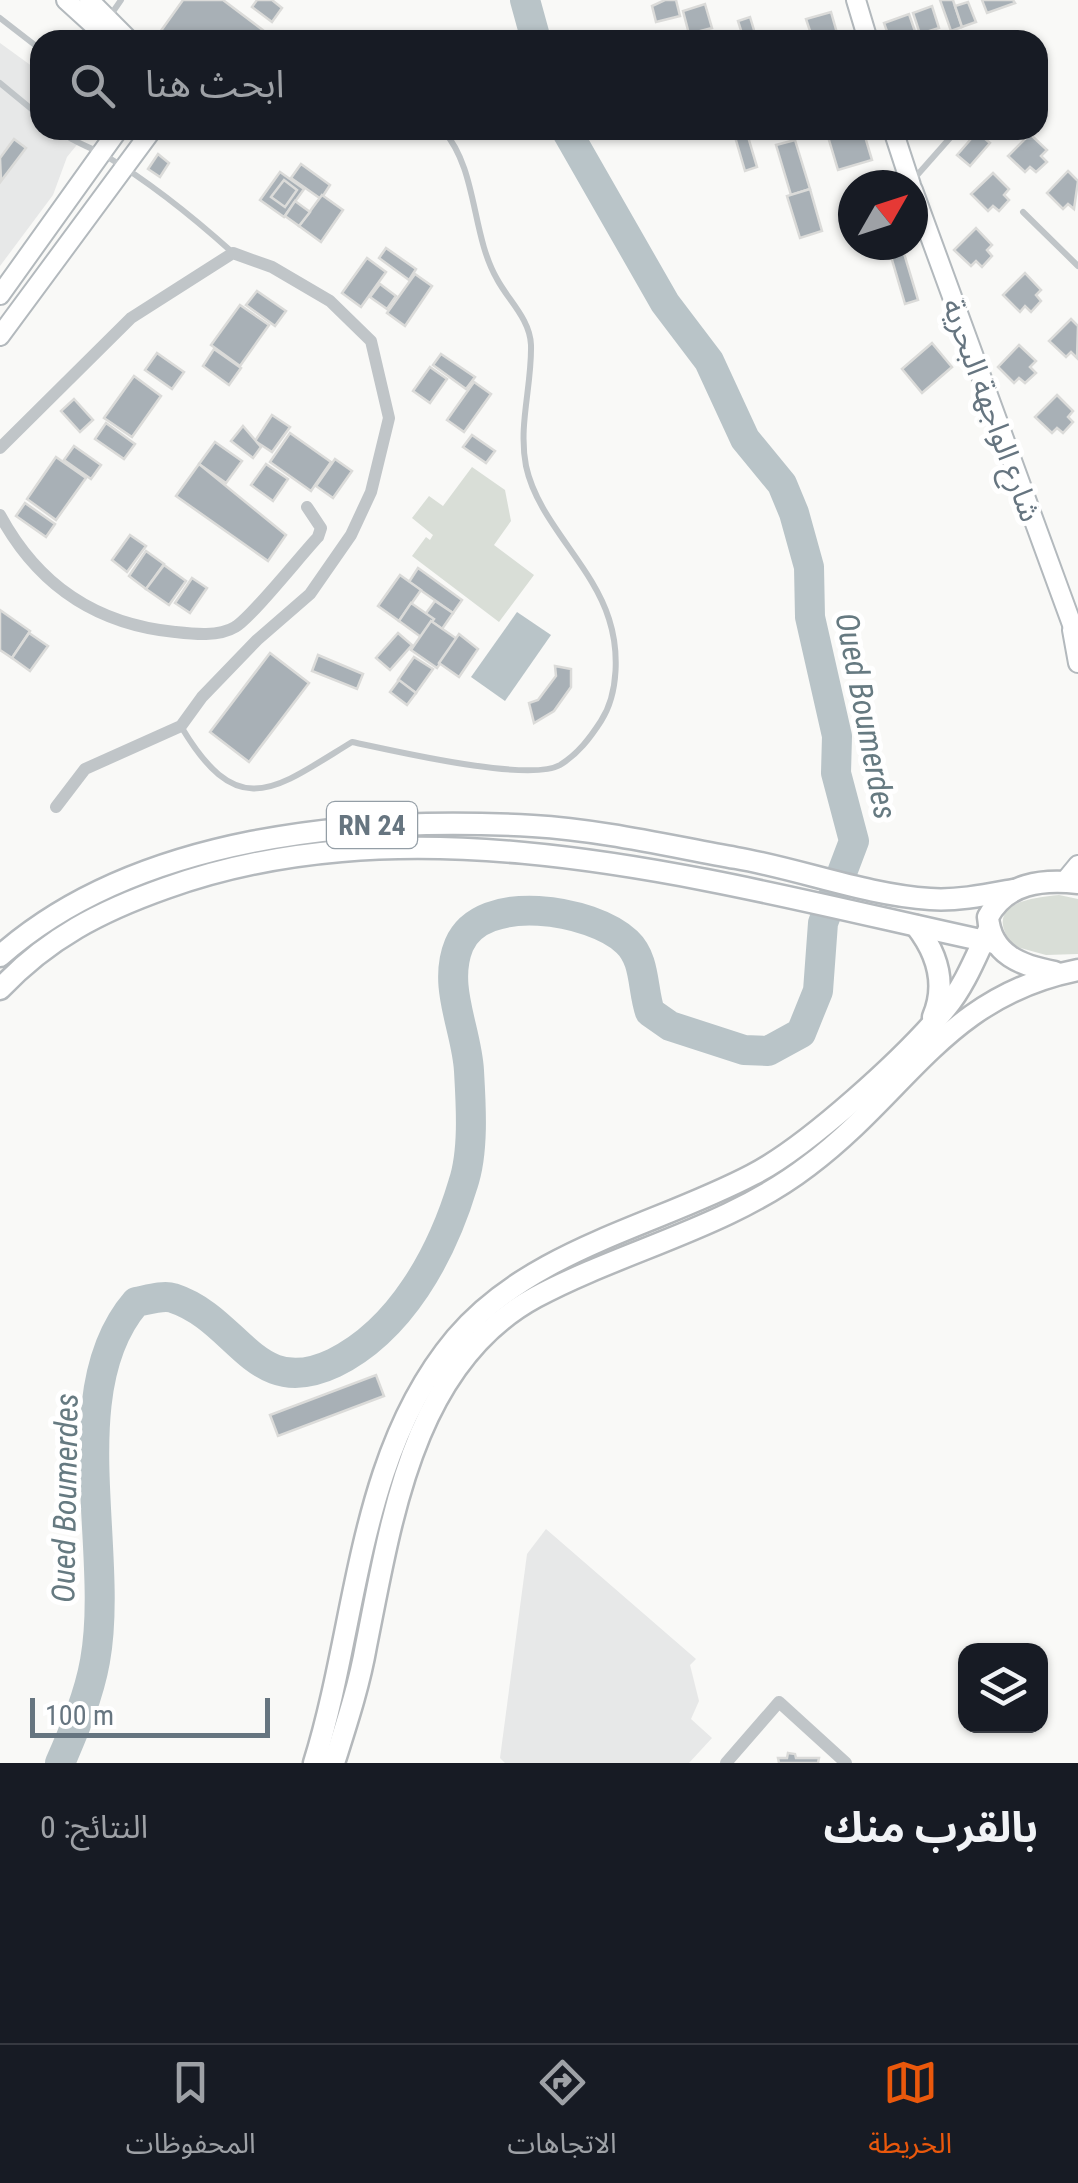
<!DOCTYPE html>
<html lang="ar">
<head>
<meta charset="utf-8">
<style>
	:root { --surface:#171b24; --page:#20242c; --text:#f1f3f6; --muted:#9ea1a6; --line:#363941; --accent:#ea580c }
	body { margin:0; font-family:"Roboto Condensed","Noto Sans Arabic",sans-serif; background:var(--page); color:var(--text); direction:rtl }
	.controls { position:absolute; right:30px; bottom:30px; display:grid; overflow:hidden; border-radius:20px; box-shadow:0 2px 8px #0004 }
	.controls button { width:90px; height:90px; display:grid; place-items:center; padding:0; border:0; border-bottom:2px solid var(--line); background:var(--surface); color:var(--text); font:50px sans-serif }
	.compass { position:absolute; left:838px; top:170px; width:90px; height:90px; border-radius:50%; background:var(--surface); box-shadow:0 2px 8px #0004; rotate:51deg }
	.scale { position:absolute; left:30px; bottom:25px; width:240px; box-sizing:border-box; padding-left:10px; border:5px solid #667580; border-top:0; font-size:28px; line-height:35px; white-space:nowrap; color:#667580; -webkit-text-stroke:8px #fff; paint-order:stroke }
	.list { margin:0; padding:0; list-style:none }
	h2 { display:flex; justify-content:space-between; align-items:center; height:130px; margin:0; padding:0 40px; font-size:42px }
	h2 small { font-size:32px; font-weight:400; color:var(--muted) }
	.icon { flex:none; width:55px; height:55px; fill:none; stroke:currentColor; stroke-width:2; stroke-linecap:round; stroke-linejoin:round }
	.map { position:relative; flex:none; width:1078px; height:1763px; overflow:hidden; direction:ltr }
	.search { position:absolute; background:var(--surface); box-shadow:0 2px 8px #0004; left:30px; right:30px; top:30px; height:110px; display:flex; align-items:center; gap:25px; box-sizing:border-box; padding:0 35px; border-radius:30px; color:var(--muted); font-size:38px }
	.sheet { height:280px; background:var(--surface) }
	nav { display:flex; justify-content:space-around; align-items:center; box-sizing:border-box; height:140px; border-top:2px solid var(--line); background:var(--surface); font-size:28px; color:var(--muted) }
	nav a { display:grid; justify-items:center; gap:5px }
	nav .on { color:var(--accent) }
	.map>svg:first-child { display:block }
	.built { fill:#e7e8e8 }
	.green { fill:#d9ded7 }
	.water { fill:#b9c4c8 }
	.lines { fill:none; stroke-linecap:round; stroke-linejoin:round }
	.river { stroke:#b9c4c8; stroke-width:30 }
	.building { fill:#a8b0b6; stroke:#dbdbd9; stroke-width:2.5 }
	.secondary-casing { stroke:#b3b9bd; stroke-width:22 }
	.primary-casing { stroke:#b4b9bd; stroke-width:25 }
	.trunk-casing { stroke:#b4b8bb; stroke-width:25 }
	.service { stroke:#c0c5c8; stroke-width:6 }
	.minor { stroke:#c0c5c8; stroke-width:12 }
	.secondary { stroke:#fff; stroke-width:18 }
	.primary { stroke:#fff; stroke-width:20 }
	.trunk { stroke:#fff; stroke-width:20 }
	.labels { text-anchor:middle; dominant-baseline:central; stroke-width:10; stroke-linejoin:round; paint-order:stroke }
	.shield { fill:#fff; stroke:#949ea6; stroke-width:2.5 }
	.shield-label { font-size:28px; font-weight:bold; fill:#667580 }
	.street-label { font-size:30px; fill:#667580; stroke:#fff }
	.water-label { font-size:32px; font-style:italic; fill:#667a81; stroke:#fff }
</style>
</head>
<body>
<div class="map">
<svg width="1078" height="1763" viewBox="0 0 1078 1763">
	<rect width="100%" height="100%" fill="#f9f9f7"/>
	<g class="built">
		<polygon points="0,43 40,72 40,130 104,130 98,140 84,136 67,157 53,195 0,266"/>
		<polygon points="546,1529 696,1659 690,1665 699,1701 691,1719 712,1738 689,1763 505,1763 500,1758 527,1554"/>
	</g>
	<g class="green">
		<polygon points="472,467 505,490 511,521 494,545 534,575 499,622 412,556 426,537 430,540 433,535 412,518 429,496 443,506"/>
		<path d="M 1059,895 L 1078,899 L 1078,954 L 1046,955 L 1013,946 C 982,904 1028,898 1059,895 Z"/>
	</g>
	<polygon class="water" points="517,612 551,635 505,701 471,677"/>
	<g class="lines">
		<g class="river">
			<polyline points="525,0 536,40"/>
			<path d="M 60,1763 C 74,1731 89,1695 95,1661 C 115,1551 60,1390 136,1302 C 147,1300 163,1295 173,1298 C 240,1320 254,1401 334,1363 C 401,1330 442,1254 463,1184 C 474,1152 471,1105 469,1071 C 467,1030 442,986 459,945 C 482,891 592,909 627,942 C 646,960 642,989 650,1012 L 670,1026 L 744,1050 L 768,1051 L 801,1033 L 818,991 L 823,923 L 854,841 L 836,773 L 837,736 L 810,617 L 809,567 L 794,513 L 782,484 L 745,439 L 709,361 L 665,303 L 566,130"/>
		</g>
	</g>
	<g class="building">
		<polygon points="183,0 223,0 272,37 165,40 158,35"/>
		<polygon points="257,0 272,0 282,8 272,22 252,7"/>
		<polygon points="665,0 676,0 680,16 656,22 652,6"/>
		<polygon points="940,0 953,0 962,27 951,31"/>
		<polygon points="982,0 1013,0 1015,3 987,13"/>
		<polygon points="968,2 976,22 962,27 955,6"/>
		<polygon points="705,4 712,28 689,34 683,11"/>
		<polygon points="932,6 939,28 920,34 913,13"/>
		<polygon points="831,12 839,40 813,40 806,19"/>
		<polygon points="909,14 918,40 890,40 884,23"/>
		<polygon points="750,17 757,40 744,40 738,21"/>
		<polygon points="733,130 746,130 757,167 745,171"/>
		<polygon points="826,130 863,130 872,160 838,170"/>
		<polygon points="977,132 990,143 970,166 957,155"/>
		<polygon points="1030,134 1047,150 1041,156 1047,162 1036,172 1030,167 1025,172 1008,156"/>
		<polygon points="14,139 26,148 1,181 0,158"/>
		<polygon points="795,140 810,189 791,195 776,145"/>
		<polygon points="158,154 169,163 160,177 148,169"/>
		<polygon points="301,164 330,185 321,199 291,178"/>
		<polygon points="1068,171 1078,181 1074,209 1068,204 1063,209 1047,193"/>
		<polygon points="280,172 304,189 284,217 260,200"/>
		<polygon points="993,173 1009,189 1004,195 1009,200 999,211 993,206 988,211 971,194"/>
		<polygon points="284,180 297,190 285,207 271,197"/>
		<polygon points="810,189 822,231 800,238 787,196"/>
		<polygon points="322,195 343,210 321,242 299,226"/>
		<polygon points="295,201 310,212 299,226 285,216"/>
		<polygon points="976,228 992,245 987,250 992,256 982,267 976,261 971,266 954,250"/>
		<polygon points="386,248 416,269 409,280 379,258"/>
		<polygon points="903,250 918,300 905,304 890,253"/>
		<polygon points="367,258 386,272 361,307 342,293"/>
		<polygon points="1025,273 1041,290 1036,295 1041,301 1031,312 1025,306 1020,312 1003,295"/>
		<polygon points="415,274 432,286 405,326 387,313"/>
		<polygon points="380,284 396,296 387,309 370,297"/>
		<polygon points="257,291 286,311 275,326 246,305"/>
		<polygon points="240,305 269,325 240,366 211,345"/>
		<polygon points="1071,319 1078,326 1077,358 1071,352 1066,357 1049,341"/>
		<polygon points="932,343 952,367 922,393 902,369"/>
		<polygon points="1019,345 1036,361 1030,367 1036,373 1025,383 1019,378 1014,383 998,367"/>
		<polygon points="214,349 241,368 229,385 203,366"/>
		<polygon points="157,353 184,372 172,389 145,370"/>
		<polygon points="441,354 475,377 466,389 433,365"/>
		<polygon points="430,367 447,379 430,403 413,391"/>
		<polygon points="134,376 161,396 132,437 104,418"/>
		<polygon points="474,382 491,394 464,432 447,420"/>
		<polygon points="1057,395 1073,411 1068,417 1073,422 1063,433 1057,428 1052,433 1035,417"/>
		<polygon points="74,399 93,420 80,432 61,411"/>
		<polygon points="272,415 290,427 272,452 255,441"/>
		<polygon points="106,423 135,444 124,459 95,439"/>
		<polygon points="243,426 261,447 253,458 231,441"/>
		<polygon points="290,433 331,462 311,491 270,462"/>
		<polygon points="472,435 495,451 486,463 463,447"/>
		<polygon points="215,442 242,461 226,483 199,464"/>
		<polygon points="74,446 101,465 91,479 64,460"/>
		<polygon points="56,457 86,478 56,520 27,499"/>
		<polygon points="335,459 352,471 333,498 316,486"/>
		<polygon points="199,464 286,535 268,561 176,496"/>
		<polygon points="266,464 288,479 273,501 251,485"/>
		<polygon points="25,503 55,524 46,537 16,516"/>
		<polygon points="130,535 146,546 127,572 112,560"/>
		<polygon points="146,551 164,564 146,589 129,576"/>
		<polygon points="164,565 186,581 169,605 146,589"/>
		<polygon points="418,568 462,600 453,613 409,582"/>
		<polygon points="400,575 421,590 399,621 378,606"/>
		<polygon points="192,578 207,588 190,613 175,603"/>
		<polygon points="435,601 453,613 442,629 424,616"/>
		<polygon points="411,603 434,619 421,637 399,621"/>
		<polygon points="0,610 30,631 12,658 0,650"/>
		<polygon points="431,621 457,639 437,668 411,650"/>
		<polygon points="29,633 48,646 30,671 12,658"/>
		<polygon points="398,633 412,645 390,670 376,658"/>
		<polygon points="459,634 478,649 459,677 439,663"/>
		<polygon points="270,653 309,683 249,762 210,732"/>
		<polygon points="318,655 363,674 357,689 312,671"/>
		<polygon points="414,657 433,669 416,693 398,680"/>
		<polygon points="555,666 571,669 571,687 554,711 534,723 529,703 538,700 556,676"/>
		<polygon points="399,680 416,693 407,705 390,692"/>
		<polygon points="376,1375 384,1396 278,1436 270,1415"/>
		<polygon points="788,1753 795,1754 796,1758 819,1758 818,1763 779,1763 778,1758 787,1758"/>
	</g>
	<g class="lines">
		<g class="secondary-casing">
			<g id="secondary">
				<polyline points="66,0 110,40"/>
				<polyline points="89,0 129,40"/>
				<polyline points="856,0 868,40"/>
				<polyline points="893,130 911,185"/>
				<polyline points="913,190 1078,641"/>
				<polyline points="0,295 118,130"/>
				<polyline points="0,336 152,130"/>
				<polyline points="1072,630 1078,663"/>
				<polyline points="1064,882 1078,865"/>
			</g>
		</g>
		<g class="primary-casing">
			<g id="primary">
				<path d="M 0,956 C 137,835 358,816 533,826 C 601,830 669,846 736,858 C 800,869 866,895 930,899 C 957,901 986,895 1013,890"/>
				<path d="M 0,989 C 48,938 101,911 166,888 C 428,794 732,887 994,943"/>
			</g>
		</g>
		<g class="trunk-casing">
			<g id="trunk">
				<path d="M 916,926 C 937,953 947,984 933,1017"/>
				<path d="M 1055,972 C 1022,966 991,955 988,917 C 1006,883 1042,879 1078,883"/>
				<path d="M 314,1763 C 358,1622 357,1456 456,1338 C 530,1250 655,1226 752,1175 C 807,1147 906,1057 946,1008 C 965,985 976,956 989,929"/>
				<path d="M 334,1763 C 346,1725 359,1686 366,1646 C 391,1523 412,1364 536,1297 C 624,1250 727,1228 808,1166 C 908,1091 946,996 1078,970"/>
			</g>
		</g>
		<g class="service">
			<polyline points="110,16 121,0"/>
			<polyline points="0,18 40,49"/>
			<polyline points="0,83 40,116"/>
			<path d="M 58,130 C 74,143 89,146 106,156 C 151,183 193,217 232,252"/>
			<polyline points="912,181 957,130"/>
			<polyline points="1023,212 1078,266"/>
			<path d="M 182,728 C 239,823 275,789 352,742 C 391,750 528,783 560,765 C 578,754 590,738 601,721 C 619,693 619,650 609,619 C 592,564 538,522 526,466 C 518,425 532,386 531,345 C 530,319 508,300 497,279 C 471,234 478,170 443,130"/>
		</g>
		<g class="minor">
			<polyline points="0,448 131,318 233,253 272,267 330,301 371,341 389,418 371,492 351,535 310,594 257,640 202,697 181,726 85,769 56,807"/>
			<path d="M 0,515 C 38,585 95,624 175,632 C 193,634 219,637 235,627 C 251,618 301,555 318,537 L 321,528 L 307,507"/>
			<polyline points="726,1763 779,1702 846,1763"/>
		</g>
		<use href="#secondary" class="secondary"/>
		<use href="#primary" class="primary"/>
		<use href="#trunk" class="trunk"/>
	</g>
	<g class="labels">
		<rect class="shield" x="327" y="802" width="90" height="46" rx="8"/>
		<g class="shield-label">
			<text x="372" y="825">RN 24</text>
		</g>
		<g class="street-label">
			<text transform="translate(992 410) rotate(70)">شارع الواجهة البحرية</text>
		</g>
		<g class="water-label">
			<text transform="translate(866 716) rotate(79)">Oued Boumerdes</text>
			<text transform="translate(65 1498) rotate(-89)">Oued Boumerdes</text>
		</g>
	</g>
</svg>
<div class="controls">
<button><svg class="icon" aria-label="layers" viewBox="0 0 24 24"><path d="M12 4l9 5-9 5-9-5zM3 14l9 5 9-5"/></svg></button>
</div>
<svg class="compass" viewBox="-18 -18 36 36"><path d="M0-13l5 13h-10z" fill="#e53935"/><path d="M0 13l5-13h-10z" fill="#9ea1a6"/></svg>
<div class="scale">100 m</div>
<div class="search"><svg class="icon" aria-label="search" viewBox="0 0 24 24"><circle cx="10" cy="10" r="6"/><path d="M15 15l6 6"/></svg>ابحث هنا</div>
</div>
<section class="sheet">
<h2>بالقرب منك<small>النتائج: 0</small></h2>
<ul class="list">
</ul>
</section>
<nav>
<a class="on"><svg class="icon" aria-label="map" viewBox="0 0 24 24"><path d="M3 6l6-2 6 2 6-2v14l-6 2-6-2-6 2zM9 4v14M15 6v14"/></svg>الخريطة</a>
<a><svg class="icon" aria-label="directions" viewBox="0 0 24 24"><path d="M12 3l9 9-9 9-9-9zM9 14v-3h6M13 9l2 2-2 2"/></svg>الاتجاهات</a>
<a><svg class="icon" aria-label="saved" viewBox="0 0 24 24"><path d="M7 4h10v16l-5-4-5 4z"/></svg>المحفوظات</a>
</nav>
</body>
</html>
